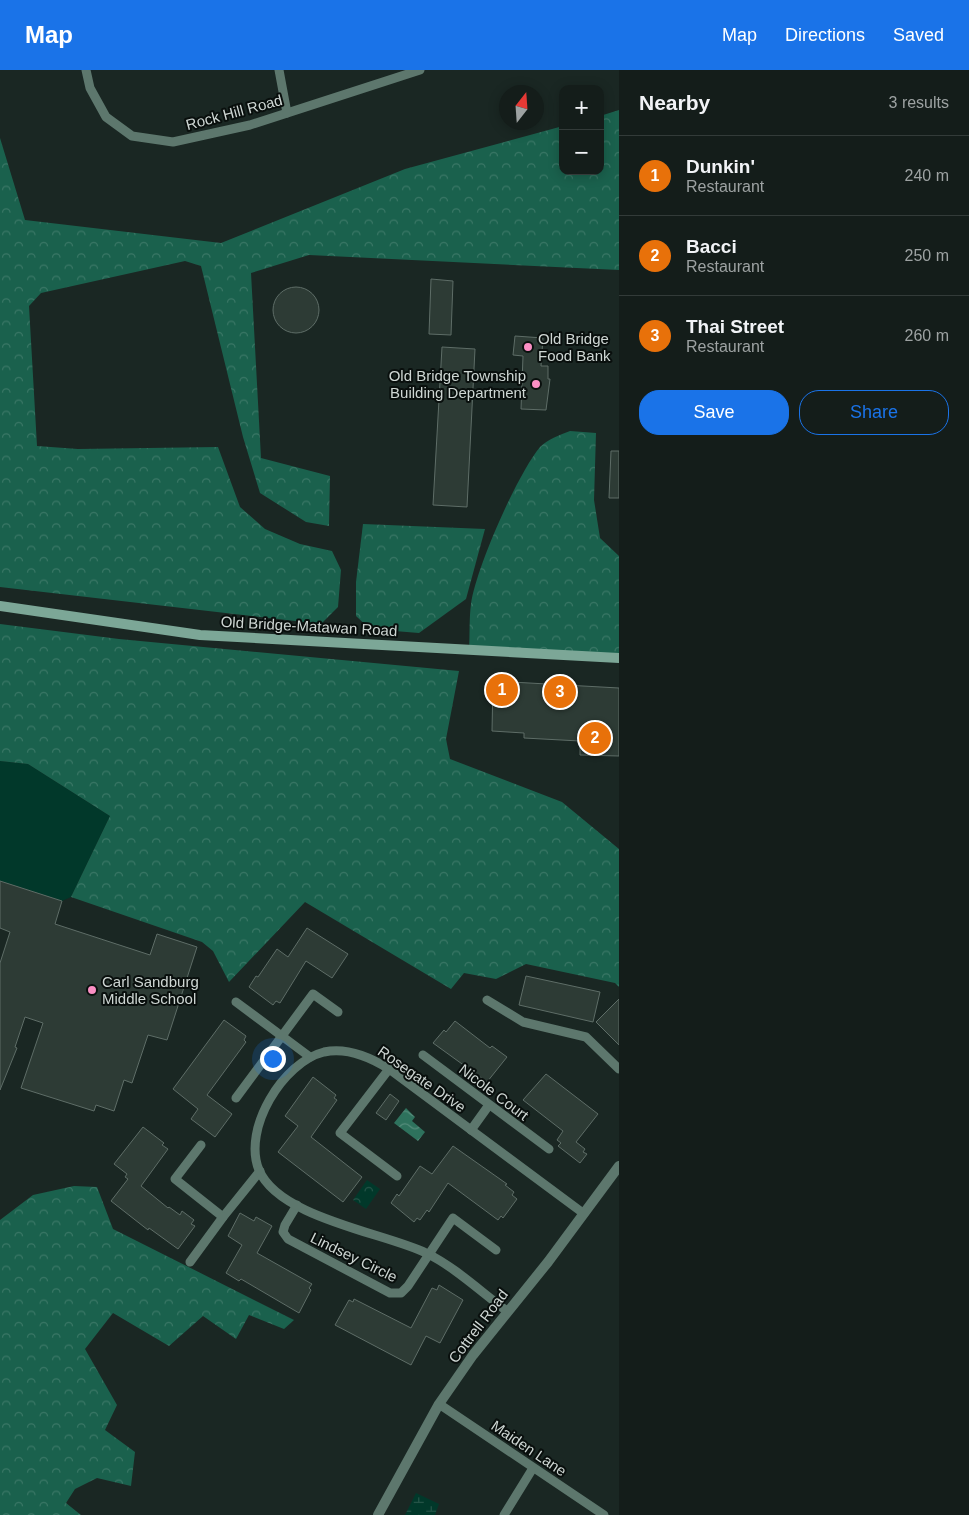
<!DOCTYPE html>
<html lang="en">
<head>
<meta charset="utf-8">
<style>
	:root { --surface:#141d1a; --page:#212a27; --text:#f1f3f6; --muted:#9da2a2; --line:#333b39; --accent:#1a73e8 }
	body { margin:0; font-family:Arial,sans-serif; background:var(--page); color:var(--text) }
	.controls { position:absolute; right:15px; top:15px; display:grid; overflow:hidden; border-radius:10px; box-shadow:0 2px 12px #0003 }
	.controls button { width:45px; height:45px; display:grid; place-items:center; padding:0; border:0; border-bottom:1px solid var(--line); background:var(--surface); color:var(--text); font:25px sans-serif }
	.compass { position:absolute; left:499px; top:15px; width:45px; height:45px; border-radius:50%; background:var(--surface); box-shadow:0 2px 12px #0003; rotate:17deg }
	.you { position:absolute; left:272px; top:988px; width:18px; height:18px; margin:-12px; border:4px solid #fff; border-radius:50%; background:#1a73e8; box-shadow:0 0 0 8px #1a73e833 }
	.badge { display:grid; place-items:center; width:32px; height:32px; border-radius:50%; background:var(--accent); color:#fff; font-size:16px; font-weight:700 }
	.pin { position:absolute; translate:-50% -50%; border:2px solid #fff; box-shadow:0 1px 5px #0006 }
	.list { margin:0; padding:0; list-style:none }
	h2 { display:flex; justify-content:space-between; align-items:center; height:65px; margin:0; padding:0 20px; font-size:21px }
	h2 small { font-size:16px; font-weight:400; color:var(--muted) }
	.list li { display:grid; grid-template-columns:32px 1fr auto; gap:15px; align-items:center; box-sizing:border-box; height:80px; padding:0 20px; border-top:1px solid var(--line) }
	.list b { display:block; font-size:19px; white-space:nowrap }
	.list p { margin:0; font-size:16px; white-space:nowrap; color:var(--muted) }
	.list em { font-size:16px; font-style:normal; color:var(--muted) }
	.actions { display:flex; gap:10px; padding:15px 20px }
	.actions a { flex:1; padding:11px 0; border:1px solid var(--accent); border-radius:20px; text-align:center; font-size:18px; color:var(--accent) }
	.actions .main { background:var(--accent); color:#fff }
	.map { position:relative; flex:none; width:619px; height:1445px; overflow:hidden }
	header { display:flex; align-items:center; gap:30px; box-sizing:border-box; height:70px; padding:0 25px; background:var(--accent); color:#fff }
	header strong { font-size:24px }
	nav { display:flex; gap:28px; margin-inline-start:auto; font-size:18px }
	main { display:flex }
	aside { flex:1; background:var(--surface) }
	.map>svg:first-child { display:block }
	.grass { fill:#01382a }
	.forest { fill:url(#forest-crowns) }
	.wetland { fill:url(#wetland-marsh) }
	.park { fill:url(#park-crowns) }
	.water { fill:url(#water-waves) }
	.building { fill:#2d3b35; stroke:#5e6d67 }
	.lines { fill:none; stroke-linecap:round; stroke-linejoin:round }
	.minor { stroke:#5d776d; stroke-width:9 }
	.tertiary { stroke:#5d776d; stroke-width:10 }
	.secondary { stroke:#7ca797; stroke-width:10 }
	.poi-dot { fill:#fb8fc4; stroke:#090f0d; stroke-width:2 }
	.labels { text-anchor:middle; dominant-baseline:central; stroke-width:4; stroke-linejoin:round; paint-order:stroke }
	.street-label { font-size:15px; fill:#ced6d3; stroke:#090f0d }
	.poi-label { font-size:15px; fill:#ced6d3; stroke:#090f0d; text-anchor:start }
</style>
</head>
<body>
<header>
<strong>Map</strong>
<nav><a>Map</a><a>Directions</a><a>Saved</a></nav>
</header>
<main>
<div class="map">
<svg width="619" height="1445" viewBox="0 0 619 1445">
	<defs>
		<pattern id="forest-crowns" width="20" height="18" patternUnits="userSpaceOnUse" patternTransform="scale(1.25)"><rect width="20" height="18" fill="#1a614d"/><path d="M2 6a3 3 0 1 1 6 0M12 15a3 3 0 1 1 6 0" fill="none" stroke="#3a7766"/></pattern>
		<pattern id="wetland-marsh" width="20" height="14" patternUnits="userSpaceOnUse" patternTransform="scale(1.25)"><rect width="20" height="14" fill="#01382a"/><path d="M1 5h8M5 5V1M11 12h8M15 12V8" fill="none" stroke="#255448"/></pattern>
		<pattern id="park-crowns" width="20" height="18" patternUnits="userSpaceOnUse" patternTransform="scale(1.25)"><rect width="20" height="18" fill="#01382a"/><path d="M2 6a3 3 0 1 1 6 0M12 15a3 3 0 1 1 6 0" fill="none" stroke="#255448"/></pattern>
		<pattern id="water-waves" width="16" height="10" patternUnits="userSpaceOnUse" patternTransform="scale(1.25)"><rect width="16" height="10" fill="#2e725d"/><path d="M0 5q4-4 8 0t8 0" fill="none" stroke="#558c7b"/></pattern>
	</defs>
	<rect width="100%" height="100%" fill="#1a2723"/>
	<polygon class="grass" points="0,691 28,694 110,746 71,827 62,831 0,811"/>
	<g class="forest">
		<polygon points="619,40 619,200 309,185 251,203 261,388 330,406 329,456 306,452 260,423 243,367 201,196 185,191 41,223 29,236 37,376 78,379 218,377 240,437 265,459 300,474 332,481 341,500 338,537 321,554 0,517 0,68 25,150 221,173 405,99 563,56 563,101 600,101 600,46"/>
		<path d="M 570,361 L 596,363 L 594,430 L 600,468 L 619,486 L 619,588 L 469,580 C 470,565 469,549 471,534 C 476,498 517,405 540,377 C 548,369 560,365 570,361 Z"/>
		<polygon points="363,454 485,459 466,529 419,563 370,559 356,546 356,512"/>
		<polygon points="0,554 119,569 459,601 446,669 450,689 562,732 619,779 619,917 615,913 526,894 496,909 464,903 451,919 305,832 229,912 213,881 202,872 71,827 110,746 28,694 0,691"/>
		<polygon points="74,1116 97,1117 113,1159 294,1250 284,1259 249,1245 236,1269 203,1246 169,1276 113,1243 85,1279 117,1335 105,1360 135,1382 131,1416 97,1408 75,1419 66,1433 81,1445 0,1445 0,1150 33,1125"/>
	</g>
	<polygon class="wetland" points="416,1423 439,1434 435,1445 405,1445"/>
	<polygon class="park" points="367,1110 380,1119 366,1139 353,1130"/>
	<polygon class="water" points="406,1038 415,1047 412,1051 425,1062 418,1071 394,1053"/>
	<g class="building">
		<polygon points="431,209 453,211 451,265 429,264"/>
		<circle cx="296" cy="240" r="23"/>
		<polygon points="515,266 543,268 541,296 548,296 548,309 550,309 546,340 521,339 523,286 513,285"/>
		<polygon points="442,277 475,279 467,437 433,435"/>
		<polygon points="611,381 619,381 619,428 609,428"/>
		<polygon points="493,611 619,618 619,686 580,685 580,671 524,668 524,663 492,661"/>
		<polygon points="0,811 62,831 55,854 150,885 157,864 197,877 167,970 148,965 132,1013 124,1010 114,1041 96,1035 94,1041 21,1018 43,953 25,947 15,977 17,978 0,1020 0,893 10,862 0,858"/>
		<polygon points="307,858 348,884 332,908 306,891 280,933 276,931 273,935 249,917 256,906 258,907 277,879 288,887"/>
		<polygon points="526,906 600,922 593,952 519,935"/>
		<polygon points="619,929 619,975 596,952"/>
		<polygon points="224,950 246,966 244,970 246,972 207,1025 232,1044 215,1067 191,1049 198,1039 173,1019"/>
		<polygon points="455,951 490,978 492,976 507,987 487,1012 433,973 444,960 446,962"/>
		<polygon points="546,1004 598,1044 576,1072 585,1079 583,1082 587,1084 580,1093 558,1076 561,1073 557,1070 563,1061 523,1030"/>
		<polygon points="313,1007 336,1025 334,1028 337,1030 311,1067 362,1107 343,1132 278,1082 298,1056 285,1046"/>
		<polygon points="390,1024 399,1031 386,1050 376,1043"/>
		<polygon points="143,1057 164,1073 162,1075 168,1079 141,1116 168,1138 169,1137 180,1145 182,1141 194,1150 191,1154 195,1156 178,1179 149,1158 148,1160 111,1131 128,1109 125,1107 127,1104 114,1094"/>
		<polygon points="453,1076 507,1114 505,1115 514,1122 512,1125 517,1129 503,1148 501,1146 498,1150 448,1113 429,1142 427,1140 420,1150 417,1148 414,1152 391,1133 397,1124 399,1126 420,1096 432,1104"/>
		<polygon points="240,1143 254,1151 256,1147 272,1156 257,1183 312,1214 309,1218 311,1220 299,1243 241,1209 239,1211 226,1203 242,1175 228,1166"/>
		<polygon points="439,1215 463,1230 440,1273 426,1266 411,1295 335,1255 349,1230 353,1232 354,1229 411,1258 432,1218 437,1220"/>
	</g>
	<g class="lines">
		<g class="minor">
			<polyline points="86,0 90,18 106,47 132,66 173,72 250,55 420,0"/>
			<polyline points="279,0 287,43"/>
			<polyline points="487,930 523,952 586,967 619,999"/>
			<polyline points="236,932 310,987"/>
			<polyline points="423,985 549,1079"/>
			<polyline points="389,999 340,1063 397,1106"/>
			<polyline points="236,1028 313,924 338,942"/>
			<polyline points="471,1060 489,1035"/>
			<polyline points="201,1075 175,1109 223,1147 260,1101"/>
			<polyline points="297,1135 285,1155 283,1162 288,1169 390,1223 401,1223 408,1216 453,1148 496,1180"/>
			<polyline points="190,1192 223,1147"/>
			<path d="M 507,1241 C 481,1222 455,1197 426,1183 C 385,1163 279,1148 259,1100 C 242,1059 283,992 324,982 C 347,977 370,987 389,999 L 583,1143"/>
			<polyline points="439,1334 604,1445"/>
			<polyline points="504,1445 533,1398"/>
		</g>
		<polyline class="tertiary" points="378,1445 439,1334 473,1285 548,1192 619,1096"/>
		<polyline class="secondary" points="0,536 200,565 619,588"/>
	</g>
	<g class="poi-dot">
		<circle cx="528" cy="277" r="5"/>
		<circle cx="536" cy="314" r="5"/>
		<circle cx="92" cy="920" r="5"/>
	</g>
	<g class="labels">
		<g class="street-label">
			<text transform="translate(234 42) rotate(-15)">Rock Hill Road</text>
			<text transform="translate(309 556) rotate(3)">Old Bridge-Matawan Road</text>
			<text transform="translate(422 1009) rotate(35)">Rosegate Drive</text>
			<text transform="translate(494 1022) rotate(37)">Nicole Court</text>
			<text transform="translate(354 1187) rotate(26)">Lindsey Circle</text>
			<text transform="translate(478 1256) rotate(-53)">Cottrell Road</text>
			<text transform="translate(529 1378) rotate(34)">Maiden Lane</text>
		</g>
		<g class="poi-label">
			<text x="538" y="268">Old Bridge<tspan x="538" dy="17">Food Bank</tspan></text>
			<text x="526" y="305" text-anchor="end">Old Bridge Township<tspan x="526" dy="17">Building Department</tspan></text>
			<text x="102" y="911">Carl Sandburg<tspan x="102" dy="17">Middle School</tspan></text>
		</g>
	</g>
</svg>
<div class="controls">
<button>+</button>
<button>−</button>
</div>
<svg class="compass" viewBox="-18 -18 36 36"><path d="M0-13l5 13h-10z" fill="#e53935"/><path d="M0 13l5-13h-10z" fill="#9da2a2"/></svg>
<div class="you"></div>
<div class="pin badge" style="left:502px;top:620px;background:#e8710a">1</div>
<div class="pin badge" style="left:595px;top:668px;background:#e8710a">2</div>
<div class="pin badge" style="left:560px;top:622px;background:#e8710a">3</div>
</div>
<aside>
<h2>Nearby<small>3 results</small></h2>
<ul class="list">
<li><span class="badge" style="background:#e8710a">1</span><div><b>Dunkin'</b><p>Restaurant</p></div><em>240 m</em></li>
<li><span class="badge" style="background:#e8710a">2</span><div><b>Bacci</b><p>Restaurant</p></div><em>250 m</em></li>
<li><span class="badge" style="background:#e8710a">3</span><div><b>Thai Street</b><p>Restaurant</p></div><em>260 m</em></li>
</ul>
<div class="actions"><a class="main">Save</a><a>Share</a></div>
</aside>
</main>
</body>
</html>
